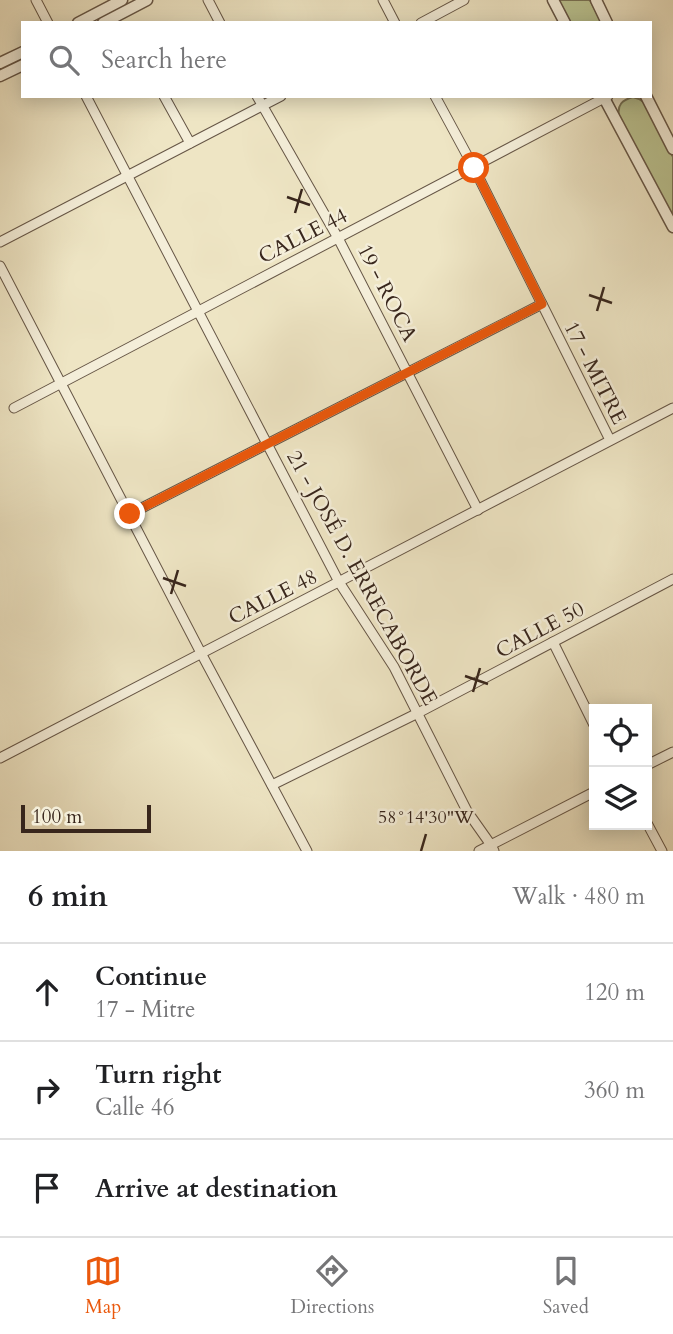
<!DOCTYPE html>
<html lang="en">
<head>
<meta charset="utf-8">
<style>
	:root { --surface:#fff; --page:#f6f6f6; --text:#202124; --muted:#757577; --line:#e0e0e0; --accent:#ea580c }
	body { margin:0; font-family:Cardo,serif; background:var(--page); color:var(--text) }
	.controls { position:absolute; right:21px; bottom:21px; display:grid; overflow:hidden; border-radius:0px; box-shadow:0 4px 18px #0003 }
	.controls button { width:63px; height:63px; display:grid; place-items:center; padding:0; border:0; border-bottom:2px solid var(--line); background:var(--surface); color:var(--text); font:35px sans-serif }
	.scale { position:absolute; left:21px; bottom:18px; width:130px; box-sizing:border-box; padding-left:7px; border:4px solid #38261c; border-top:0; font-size:19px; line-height:24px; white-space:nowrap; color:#38261c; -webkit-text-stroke:5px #f4eed9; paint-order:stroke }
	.stop { position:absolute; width:21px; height:21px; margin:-16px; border:5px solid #ea580c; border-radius:50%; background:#fff }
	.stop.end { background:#ea580c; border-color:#fff; box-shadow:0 2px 7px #0008 }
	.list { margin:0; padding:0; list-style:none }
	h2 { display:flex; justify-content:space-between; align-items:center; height:91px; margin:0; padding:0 28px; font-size:30px }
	h2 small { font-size:23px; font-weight:400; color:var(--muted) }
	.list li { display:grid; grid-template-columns:46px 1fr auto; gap:21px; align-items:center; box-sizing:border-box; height:98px; padding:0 28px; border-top:2px solid var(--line) }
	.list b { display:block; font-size:26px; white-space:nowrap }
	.list p { margin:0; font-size:23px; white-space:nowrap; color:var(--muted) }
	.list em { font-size:23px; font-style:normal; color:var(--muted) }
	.icon { flex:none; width:38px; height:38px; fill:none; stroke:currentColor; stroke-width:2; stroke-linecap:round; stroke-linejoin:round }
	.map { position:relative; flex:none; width:673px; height:851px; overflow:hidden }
	.search { position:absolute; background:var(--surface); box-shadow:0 4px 18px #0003; left:21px; right:21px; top:21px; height:77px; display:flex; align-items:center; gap:18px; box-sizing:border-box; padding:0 24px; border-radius:0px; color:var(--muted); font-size:26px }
	.sheet { height:385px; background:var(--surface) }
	nav { display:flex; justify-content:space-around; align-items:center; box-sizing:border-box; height:98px; border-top:2px solid var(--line); background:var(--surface); font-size:19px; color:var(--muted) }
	nav a { display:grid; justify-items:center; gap:4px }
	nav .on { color:var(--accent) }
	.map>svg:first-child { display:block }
	.green { fill:#bbc492; stroke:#7a7557; stroke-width:2 }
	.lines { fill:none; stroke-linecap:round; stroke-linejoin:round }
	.minor-casing { stroke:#665646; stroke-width:11 }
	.tertiary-casing { stroke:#665646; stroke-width:13 }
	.minor { stroke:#f4eed9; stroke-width:9 }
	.tertiary { stroke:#f4eed9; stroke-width:10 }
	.route { stroke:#ea580c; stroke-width:9 }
	.ticks { fill:none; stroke:#38261c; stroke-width:2.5 }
	.labels { text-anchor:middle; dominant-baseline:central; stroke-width:5; stroke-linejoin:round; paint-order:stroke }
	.street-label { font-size:21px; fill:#38261c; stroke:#f4eed9 }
	.ticks-label { font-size:18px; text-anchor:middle; fill:#38261c; stroke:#f4eed9; stroke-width:5; stroke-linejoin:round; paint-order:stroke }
</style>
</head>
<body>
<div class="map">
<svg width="673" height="851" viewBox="0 0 673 851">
	<rect width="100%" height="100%" fill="#eee5c4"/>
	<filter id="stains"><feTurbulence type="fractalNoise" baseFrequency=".00286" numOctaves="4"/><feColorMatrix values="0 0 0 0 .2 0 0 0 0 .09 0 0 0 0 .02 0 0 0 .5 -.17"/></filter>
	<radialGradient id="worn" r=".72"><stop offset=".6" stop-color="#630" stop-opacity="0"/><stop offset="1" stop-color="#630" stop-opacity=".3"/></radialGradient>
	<g class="green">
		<polygon points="558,0 590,0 602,23 570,23"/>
		<path d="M 633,97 L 639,99 L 645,103 L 673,157 L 673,213 L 669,211 L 619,116 C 617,105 622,100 633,97 Z"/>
	</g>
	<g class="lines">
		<g class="minor-casing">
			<g id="minor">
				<polyline points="36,0 48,23"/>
				<polyline points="208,0 220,23"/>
				<polyline points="383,0 395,23"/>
				<polyline points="421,23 464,0"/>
				<polyline points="86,96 339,582 394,667 467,811 491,845 494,851"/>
				<polyline points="164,96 190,143"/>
				<polyline points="257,96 338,238 478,510"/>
				<polyline points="435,96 474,168 610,440"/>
				<polyline points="0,242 281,96"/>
				<polyline points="0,266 201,653 307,851"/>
				<polyline points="14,408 608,96"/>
				<polyline points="130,514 542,304"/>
				<polyline points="553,642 594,725"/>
				<polyline points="0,758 673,408"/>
				<polyline points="647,765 673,752"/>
				<polyline points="272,785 418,713 673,579"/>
				<polyline points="647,823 662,851"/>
				<polyline points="479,851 594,792"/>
			</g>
		</g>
		<g class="tertiary-casing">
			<g id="tertiary">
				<polyline points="553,0 565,23"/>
				<polyline points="596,0 607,23"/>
				<polyline points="78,23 122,0"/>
				<polyline points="103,23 147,0"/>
				<polyline points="0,63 23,52"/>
				<polyline points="0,76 23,65"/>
				<polyline points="603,96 673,227"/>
				<polyline points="646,96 673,149"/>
			</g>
		</g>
		<use href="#minor" class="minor"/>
		<use href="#tertiary" class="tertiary"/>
	</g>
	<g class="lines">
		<polyline class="route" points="130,514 542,304 474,168"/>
	</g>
	<path class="ticks" d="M 287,197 L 310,205M 295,213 L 302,189M 589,295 L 612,303M 597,311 L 604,287M 163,578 L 186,586M 171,594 L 178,570M 465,676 L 488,684M 473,692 L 480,668M 421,851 L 426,834"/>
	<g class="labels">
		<g class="street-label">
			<text transform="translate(303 236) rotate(-27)">CALLE 44</text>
			<text transform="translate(387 293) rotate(63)">19 - ROCA</text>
			<text transform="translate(595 373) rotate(63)">17 - MITRE</text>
			<text transform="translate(362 578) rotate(61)">21 - JOSÉ D. ERRECABORDE</text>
			<text transform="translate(273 597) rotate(-27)">CALLE 48</text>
			<text transform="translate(540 630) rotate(-28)">CALLE 50</text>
		</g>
	</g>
	<g class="ticks-label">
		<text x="426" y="823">58°14'30"W</text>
	</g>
	<rect width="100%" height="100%" filter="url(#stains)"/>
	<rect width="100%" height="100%" fill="url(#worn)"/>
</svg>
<div class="controls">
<button><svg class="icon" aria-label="locate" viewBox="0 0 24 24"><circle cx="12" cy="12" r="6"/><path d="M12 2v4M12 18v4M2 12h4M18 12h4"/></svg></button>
<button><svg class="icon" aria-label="layers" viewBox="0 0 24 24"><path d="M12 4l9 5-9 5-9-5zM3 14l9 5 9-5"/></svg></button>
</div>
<div class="scale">100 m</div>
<div class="stop" style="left:474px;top:168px"></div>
<div class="stop end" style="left:130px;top:514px"></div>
<div class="search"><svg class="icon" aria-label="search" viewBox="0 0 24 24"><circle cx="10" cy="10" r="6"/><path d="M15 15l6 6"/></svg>Search here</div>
</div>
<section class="sheet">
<h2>6 min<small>Walk · 480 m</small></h2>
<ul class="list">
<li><svg class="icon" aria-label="ahead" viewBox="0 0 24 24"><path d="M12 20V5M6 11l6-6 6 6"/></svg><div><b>Continue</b><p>17 - Mitre</p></div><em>120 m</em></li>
<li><svg class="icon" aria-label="right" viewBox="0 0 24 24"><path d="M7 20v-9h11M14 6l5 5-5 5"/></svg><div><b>Turn right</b><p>Calle 46</p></div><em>360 m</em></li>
<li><svg class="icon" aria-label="arrive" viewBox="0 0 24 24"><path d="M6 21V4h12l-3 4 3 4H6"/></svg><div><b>Arrive at destination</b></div></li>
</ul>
</section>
<nav>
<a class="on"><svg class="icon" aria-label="map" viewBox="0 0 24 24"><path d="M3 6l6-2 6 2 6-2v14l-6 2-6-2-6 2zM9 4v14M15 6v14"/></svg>Map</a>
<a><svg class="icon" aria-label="directions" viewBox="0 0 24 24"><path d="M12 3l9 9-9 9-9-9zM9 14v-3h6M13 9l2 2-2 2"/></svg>Directions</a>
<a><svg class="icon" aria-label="saved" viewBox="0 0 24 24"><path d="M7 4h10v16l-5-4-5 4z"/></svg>Saved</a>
</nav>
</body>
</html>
